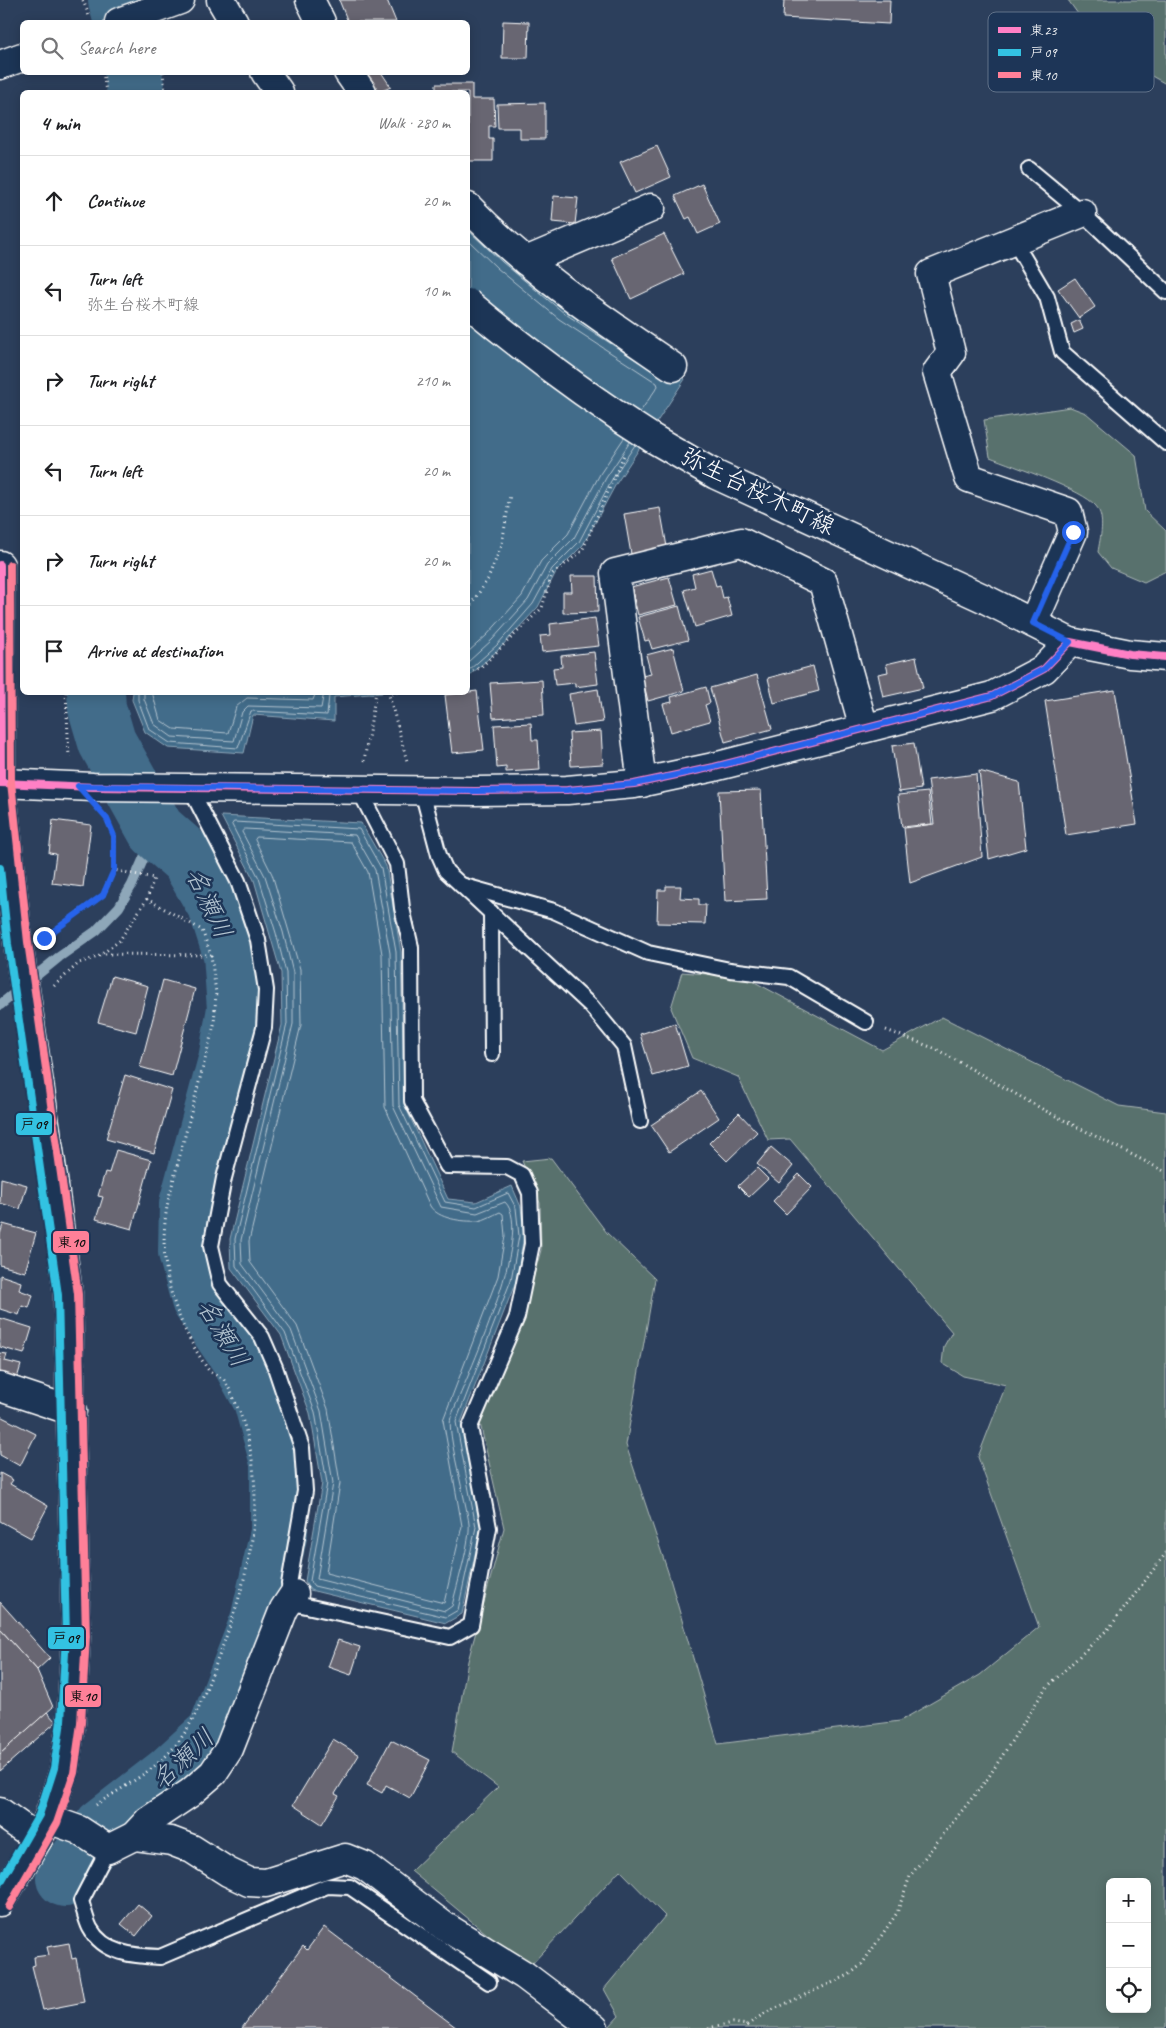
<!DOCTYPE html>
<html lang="en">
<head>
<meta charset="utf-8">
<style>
	:root { --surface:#fff; --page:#f6f6f6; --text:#202124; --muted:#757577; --line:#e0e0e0 }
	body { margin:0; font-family:Caveat,"Klee One",sans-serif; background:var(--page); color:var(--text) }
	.controls { position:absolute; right:15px; bottom:15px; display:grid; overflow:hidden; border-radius:8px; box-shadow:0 2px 12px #0003 }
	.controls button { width:45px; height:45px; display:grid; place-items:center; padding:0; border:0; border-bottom:1px solid var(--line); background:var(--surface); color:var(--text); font:25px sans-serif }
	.stop { position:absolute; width:15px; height:15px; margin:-11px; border:4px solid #2563eb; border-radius:50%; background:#fff }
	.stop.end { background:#2563eb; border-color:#fff; box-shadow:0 1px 5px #0008 }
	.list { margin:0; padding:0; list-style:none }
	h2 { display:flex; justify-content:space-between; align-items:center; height:65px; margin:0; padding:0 20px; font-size:21px }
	h2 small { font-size:16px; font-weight:400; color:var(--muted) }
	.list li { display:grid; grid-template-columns:32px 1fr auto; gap:15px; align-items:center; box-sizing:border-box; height:90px; padding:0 20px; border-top:1px solid var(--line) }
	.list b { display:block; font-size:19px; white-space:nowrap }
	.list p { margin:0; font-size:16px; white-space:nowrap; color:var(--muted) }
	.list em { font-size:16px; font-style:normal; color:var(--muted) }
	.icon { flex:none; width:28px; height:28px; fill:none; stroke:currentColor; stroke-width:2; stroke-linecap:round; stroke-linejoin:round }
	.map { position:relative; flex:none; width:1166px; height:2028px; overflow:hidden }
	.search { position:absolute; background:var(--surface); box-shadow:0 2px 12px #0003; left:20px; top:20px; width:450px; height:55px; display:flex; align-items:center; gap:12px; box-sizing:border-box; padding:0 18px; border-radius:8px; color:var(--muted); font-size:19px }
	.panel { position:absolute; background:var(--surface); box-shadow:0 2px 12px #0003; left:20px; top:90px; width:450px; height:605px; border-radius:8px }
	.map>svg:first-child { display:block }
	.green { fill:#59716d; stroke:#acb8b6; fill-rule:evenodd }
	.water { fill:#426c8a; stroke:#8ea7b9 }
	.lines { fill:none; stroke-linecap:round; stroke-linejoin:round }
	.shore { stroke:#b3c4d0; stroke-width:1 }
	.stream { stroke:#8ea7b9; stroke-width:10 }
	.river { stroke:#426c8a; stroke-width:58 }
	.building { fill:#686672; stroke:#fff }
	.lane-casing { stroke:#fff; stroke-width:18 }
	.street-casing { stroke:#fff; stroke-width:31 }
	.secondary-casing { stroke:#fff; stroke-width:31 }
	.path { stroke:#fff; stroke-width:3; stroke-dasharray:1 4; stroke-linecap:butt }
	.lane { stroke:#1d3557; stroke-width:14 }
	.street { stroke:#1d3557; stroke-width:28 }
	.secondary { stroke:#1d3557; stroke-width:28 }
	.secondary-bridge-casing { stroke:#fff; stroke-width:31; stroke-linecap:butt }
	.secondary-bridge { stroke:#1d3557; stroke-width:28 }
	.bus-1-casing { stroke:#1d3557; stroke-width:11 }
	.bus-2-casing { stroke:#1d3557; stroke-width:11 }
	.bus-3-casing { stroke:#1d3557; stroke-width:11 }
	.bus-1 { stroke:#ff80c5; stroke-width:8 }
	.bus-2 { stroke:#33c2e2; stroke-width:8 }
	.bus-3 { stroke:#ff8098; stroke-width:8 }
	.route { stroke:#2563eb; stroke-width:6 }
	.labels { text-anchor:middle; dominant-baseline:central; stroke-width:5; stroke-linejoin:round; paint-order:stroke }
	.street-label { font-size:24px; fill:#fff; stroke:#1d3557 }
	.water-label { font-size:25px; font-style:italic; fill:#b3c4d0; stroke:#1d3557 }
	.key { fill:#1d3557; stroke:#617289; stroke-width:1 }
	.key-label { font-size:14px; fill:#fff }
	.line-badge { stroke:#1d3557; stroke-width:2 }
	.pale-badge-label { font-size:14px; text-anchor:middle; font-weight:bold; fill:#111 }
</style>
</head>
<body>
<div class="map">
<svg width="1166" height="2028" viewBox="0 0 1166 2028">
	<rect width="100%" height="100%" fill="#2c3f5c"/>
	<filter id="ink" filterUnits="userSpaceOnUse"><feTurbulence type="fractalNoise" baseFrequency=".02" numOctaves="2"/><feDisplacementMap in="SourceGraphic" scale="10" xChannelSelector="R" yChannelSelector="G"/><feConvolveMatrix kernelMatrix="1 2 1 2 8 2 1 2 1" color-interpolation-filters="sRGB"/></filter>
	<g filter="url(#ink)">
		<g class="green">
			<polygon points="1068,0 1166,0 1166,84 1103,49"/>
			<path d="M 1070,407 L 1086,413 L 1136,455 L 1145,511 L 1166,531 L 1166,571 L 1144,582 L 1111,568 L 1098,552 C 1100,538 1106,518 1096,506 C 1083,490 1013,466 990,457 L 984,420 Z"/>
			<path d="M 682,972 L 745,977 L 882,1050 L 942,1017 L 1119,1106 L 1166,1112 L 1166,2028 L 608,2028 L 619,2016 L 604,1989 L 665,1916 L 620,1870 L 528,1968 L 411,1871 L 498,1787 L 452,1752 L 468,1661 L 504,1528 L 480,1423 L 523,1315 L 541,1250 L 540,1203 L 522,1161 L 551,1158 L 607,1233 L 655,1279 L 626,1445 L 668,1572 L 718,1744 L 900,1721 L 980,1675 L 1039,1627 L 978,1457 L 1006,1385 L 963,1376 L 942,1363 L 944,1346 L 952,1332 L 790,1139 L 768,1140 L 738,1077 L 692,1058 L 671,1008 ZM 1110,1882 L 1147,1882 L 1147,2009 L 1110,2009 Z"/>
		</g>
		<g class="water">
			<polygon points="468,215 570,304 685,379 616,484 583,545 556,572 538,607 500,648 468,677"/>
			<polygon points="133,692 382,692 382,693 334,697 334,721 253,715 244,753 168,748 145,732 132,700"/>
			<polygon points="221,816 361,823 386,866 401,952 404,1104 448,1199 476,1202 512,1186 521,1207 524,1236 516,1281 461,1422 481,1527 462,1614 446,1623 310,1590 305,1581 322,1483 310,1413 281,1335 231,1268 230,1239 282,1025 281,973 254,880"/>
		</g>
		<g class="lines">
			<g class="shore">
				<polyline points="468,230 502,262 564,313 639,362"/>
				<polyline points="468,240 497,268 559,319 657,383 658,386 640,412"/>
				<polyline points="468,652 487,635 522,596 541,561 568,534 600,474 624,438"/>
				<polyline points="468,662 492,640 528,600 547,565 574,538 606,478 630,442"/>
				<polyline points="468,671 497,645 533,604 552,569 579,542 611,481 635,445"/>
				<polyline points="138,692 138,700 149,729 170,743 238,748 251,711 327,715 329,696 332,692"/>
				<polyline points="144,692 144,699 154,724 172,737 234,741 242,712 248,706 321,708 324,692"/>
				<polyline points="152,692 160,720 174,729 228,733 236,707 247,698 313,700 316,692"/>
				<polygon points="234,822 359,829 381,868 396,952 399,1105 445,1202 476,1207 508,1193 516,1208 519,1236 511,1280 456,1422 476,1527 458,1610 446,1617 314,1586 310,1581 327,1483 315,1412 285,1333 236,1266 235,1239 287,1024 286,973 276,933 259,878 232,825"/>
				<path d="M 245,829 L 355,835 L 375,870 L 390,953 L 393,1106 L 441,1207 L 477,1213 L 505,1202 C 536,1232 465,1380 451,1417 C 446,1431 467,1504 469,1524 C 471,1539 456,1588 452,1606 L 445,1611 L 317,1579 L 333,1483 L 321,1411 L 291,1330 L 242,1264 L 241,1240 L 293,1024 L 293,973 L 283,932 L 265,876 L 242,832 Z"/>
				<path d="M 257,837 L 351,842 L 368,872 L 382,954 L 385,1107 L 430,1206 C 438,1219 463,1222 478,1221 C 485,1220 493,1215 500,1212 L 503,1214 L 505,1236 L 498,1276 L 443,1420 L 462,1526 L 444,1603 L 326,1573 L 340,1483 L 328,1409 L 297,1326 L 250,1262 L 249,1241 L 301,1025 L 300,969 L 272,874 L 255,840 Z"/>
			</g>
			<polyline class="stream" points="0,1005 59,957 96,931 119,907 132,885 156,830"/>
			<g class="river">
				<polyline points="117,0 123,22"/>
				<polyline points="133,72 136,92"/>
				<polyline points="65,1878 103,1827 170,1775 216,1733 259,1621 279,1532 279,1462 262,1400 237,1354 200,1300 187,1252 188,1204 227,1060 236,1009 232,954 217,907 189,859 156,830 107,742 97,708 96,692"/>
			</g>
		</g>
		<g class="building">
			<polygon points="339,0 387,0 396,22 348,22"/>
			<polygon points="784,0 890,0 889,24 783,18"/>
			<polygon points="503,21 529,22 528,58 502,58"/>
			<polygon points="365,72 381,72 391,87 379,92"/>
			<polygon points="436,84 472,84 472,99 494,99 495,126 489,126 489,139 493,139 493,161 468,161 468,92 436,92"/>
			<polygon points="545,103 545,139 520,139 520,128 498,128 497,104"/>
			<polygon points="657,146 671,177 635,193 620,162"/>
			<polygon points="702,184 720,224 698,234 690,217 686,219 675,196"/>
			<polygon points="554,196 578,198 575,224 552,222"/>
			<polygon points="664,234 684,274 631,299 612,258"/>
			<polygon points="1075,278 1095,307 1079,318 1058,289"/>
			<polygon points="1079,320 1083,329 1074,333 1071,324"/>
			<polygon points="660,508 667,547 631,554 624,514"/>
			<polygon points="711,569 716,586 720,585 723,598 727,597 732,616 695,627 684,590 695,587 692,574"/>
			<polygon points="571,576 597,576 598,612 563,613 563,592 572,592"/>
			<polygon points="669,577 677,605 638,615 631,587"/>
			<polygon points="679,606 688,640 652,649 649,640 645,641 638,617"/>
			<polygon points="595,618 599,646 542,652 540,636 551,635 550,624"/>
			<polygon points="673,648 684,691 648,701 642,676 651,674 646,655"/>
			<polygon points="594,652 598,684 575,687 575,683 555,685 553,668 562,667 561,656"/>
			<polygon points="916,657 923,688 883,697 878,674 888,672 886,664"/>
			<polygon points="813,666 819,691 774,703 768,678"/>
			<polygon points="757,675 772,729 725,742 710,688"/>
			<polygon points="542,680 544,715 493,718 490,683"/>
			<polygon points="706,687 710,703 705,705 710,721 671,732 663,704 672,702 671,697"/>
			<polygon points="598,689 603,722 574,726 569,694"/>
			<polygon points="1115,690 1137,824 1066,835 1045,701"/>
			<polygon points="477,691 484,750 452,753 445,695"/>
			<polygon points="531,723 532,740 538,740 540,770 506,772 506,767 497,768 494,725"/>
			<polygon points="601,731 603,764 571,766 569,733"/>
			<polygon points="914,743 921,789 899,792 892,746"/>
			<polygon points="979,771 1019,782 1026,848 989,859"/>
			<polygon points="976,774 982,857 910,883 904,828 934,824 928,780"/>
			<polygon points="761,790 767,899 725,901 719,791"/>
			<polygon points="928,792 932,824 902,827 898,795"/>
			<polygon points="53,820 91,825 83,887 52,883 56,854 49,853"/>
			<polygon points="666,886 681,886 680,898 699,899 699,905 706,905 705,924 657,923 658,890 666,890"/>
			<polygon points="112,976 148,986 136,1032 98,1022"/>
			<polygon points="163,980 195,989 172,1076 140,1067"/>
			<polygon points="675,1023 688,1066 653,1076 640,1034"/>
			<polygon points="125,1075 172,1090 154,1153 106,1139"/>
			<polygon points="701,1091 719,1118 669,1152 651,1125"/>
			<polygon points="739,1113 757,1132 727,1161 709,1143"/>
			<polygon points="771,1147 793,1166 779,1183 757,1164"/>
			<polygon points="116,1150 151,1160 132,1229 96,1219 103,1197 98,1196 105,1172 109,1173"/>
			<polygon points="757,1168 768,1179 749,1197 738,1186"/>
			<polygon points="799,1174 812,1187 786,1214 773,1201"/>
			<polygon points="1,1178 27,1185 20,1209 0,1203"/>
			<polygon points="3,1224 36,1233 25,1272 0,1265 0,1235"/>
			<polygon points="0,1275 21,1282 19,1290 33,1295 29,1308 22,1306 19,1315 0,1309"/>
			<polygon points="0,1318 32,1328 24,1354 0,1347"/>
			<polygon points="0,1353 7,1354 5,1361 21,1365 15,1385 0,1381"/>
			<polygon points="0,1416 36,1434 20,1466 0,1455"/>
			<polygon points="0,1473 13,1480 10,1484 48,1506 31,1538 0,1521"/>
			<polygon points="0,1602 50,1658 37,1670 0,1629"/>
			<polygon points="0,1629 37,1670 53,1707 0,1754"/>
			<polygon points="338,1640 360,1647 351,1675 328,1667"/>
			<polygon points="47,1712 56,1722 0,1771 0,1754"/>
			<polygon points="333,1739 359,1755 335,1794 339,1796 322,1824 293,1805"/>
			<polygon points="391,1740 430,1760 410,1798 386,1785 382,1793 367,1785"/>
			<polygon points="138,1904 152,1916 136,1936 121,1924"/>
			<polygon points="324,1927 457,2028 242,2028 303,1946 307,1950"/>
			<polygon points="69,1943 72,1959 76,1958 84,2002 43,2010 32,1966 35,1965 34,1957 49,1955 47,1947"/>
		</g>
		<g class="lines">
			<g class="lane-casing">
				<g id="lane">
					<polyline points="1029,169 1082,213 1166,292"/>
					<polyline points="1014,241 1047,297 1062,352 1166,443"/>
					<polyline points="190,788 238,881 258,940 266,990 264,1028 224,1178 211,1246 220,1284 262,1337 275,1367 302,1448 305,1491 289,1584 297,1604 450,1637 471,1625 489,1528 470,1427 517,1317 532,1244 530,1193 522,1175 507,1167 447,1166 412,1101 411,947 402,908 397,864 359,790"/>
					<polyline points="422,791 439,855 446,871 591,1006 624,1046 640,1121"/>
					<polyline points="461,885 554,911 648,953 730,970 789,977 866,1022"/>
					<polyline points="491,912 492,1054"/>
					<path d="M 108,1849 L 81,1901 C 84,1910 86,1920 90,1928 C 104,1954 134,1956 160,1957 L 327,1886 L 350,1887 L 489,1982"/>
				</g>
			</g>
			<g class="street-casing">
				<g id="street">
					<polyline points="310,0 321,22"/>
					<polyline points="119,22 180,0"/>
					<polyline points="0,65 22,57"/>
					<polyline points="348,72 362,92"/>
					<path d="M 468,207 C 528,270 601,318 673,367"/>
					<polyline points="526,261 651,208"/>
					<polyline points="1033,623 1073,532 1068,512 969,478 937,372 951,353 931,274 1082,213"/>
					<polyline points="642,783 615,573 741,542 823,582 864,728"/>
					<polyline points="0,1387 72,1411"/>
					<polyline points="0,1812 38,1839"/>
					<polyline points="48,1819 79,1830 108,1849 134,1836 148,1821 190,1793 213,1773 229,1749 284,1609 294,1594"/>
					<polyline points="134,1836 171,1841 192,1849 228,1872 249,1882 266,1883 345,1858 365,1866 444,1926 524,1975 594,2028"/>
				</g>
			</g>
			<g class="secondary-casing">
				<g id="secondary">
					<polyline points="221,0 234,22"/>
					<polyline points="265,72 279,92"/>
					<polyline points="652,438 716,475 983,598 1070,642"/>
					<polyline points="0,565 1,783 18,943 51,1163 68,1294 76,1636 71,1722 64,1770 48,1819 38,1839 0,1902"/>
					<polyline points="1,783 93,787 475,791 567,790 634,784 714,767 992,696 1044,669 1070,642 1130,654 1166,657"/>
				</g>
			</g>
			<g class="path">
				<polyline points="83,0 89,16"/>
				<polyline points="103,72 106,92"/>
				<polyline points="163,72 165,92"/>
				<polyline points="468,609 488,579 502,544 510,495"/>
				<polyline points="468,672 480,668 542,608 552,574 582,551 624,455"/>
				<polyline points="66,692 69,757"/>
				<polyline points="397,692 389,695 407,761"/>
				<polyline points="364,761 376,692"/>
				<polyline points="106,818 114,836 114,870"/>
				<polyline points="46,936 103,895 114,870 154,878 147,899 202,930 211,955 101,954"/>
				<polyline points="54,986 79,963 98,957 119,941 147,899"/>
				<polyline points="886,1030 936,1049 1044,1110 1166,1172"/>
				<path d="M 96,1805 C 122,1787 155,1771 175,1746 C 194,1723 203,1697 214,1669 C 246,1587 272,1503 241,1416 C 238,1408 228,1384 223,1379 C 218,1375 211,1374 207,1368 C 172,1316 155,1260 169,1197 L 214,1025 L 216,993 L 211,955"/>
				<polyline points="747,2025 765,2013 849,1975 862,1964 897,1913 910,1876 988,1778 1045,1689 1110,1627 1166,1553"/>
				<polyline points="708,2028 733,2023 747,2025 745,2028"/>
			</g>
			<use href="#lane" class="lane"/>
			<use href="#street" class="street"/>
			<use href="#secondary" class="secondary"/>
			<g class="secondary-bridge-casing">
				<path id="secondary-bridge" d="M 468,303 C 527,352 587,397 652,438"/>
			</g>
			<use href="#secondary-bridge" class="secondary-bridge"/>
			<g class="bus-1-casing">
				<g id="bus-1">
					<polyline points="0,565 1,783"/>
					<polyline points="1,783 93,787 475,791 567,790 634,784 714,767 992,696 1044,669 1070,642 1130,654 1166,657"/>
				</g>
			</g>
			<g class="bus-2-casing">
				<polyline id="bus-2" points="0,868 8,944 58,1295 66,1636 61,1721 54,1768 39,1815 0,1883"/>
			</g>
			<g class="bus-3-casing">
				<polyline id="bus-3" points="9,1907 57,1823 74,1773 81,1723 86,1636 78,1294 28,942 11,782 10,565"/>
			</g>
			<use href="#bus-1" class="bus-1"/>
			<use href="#bus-2" class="bus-2"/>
			<use href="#bus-3" class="bus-3"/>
		</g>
	</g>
	<g class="lines" filter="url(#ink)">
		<polyline class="route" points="44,938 103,895 114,870 114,836 107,819 78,786 475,791 567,790 634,784 714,767 992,696 1044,669 1070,642 1033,623 1073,532"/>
	</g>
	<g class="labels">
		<g class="street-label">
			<text transform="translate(758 491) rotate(26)">弥生台桜木町線</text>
		</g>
		<g class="water-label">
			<text transform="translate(209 903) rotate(65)">名瀬川</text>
			<text transform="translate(223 1333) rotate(59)">名瀬川</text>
			<text transform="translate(183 1759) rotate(-43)">名瀬川</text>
		</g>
	</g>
	<rect x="988" y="12" width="166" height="80" rx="8" class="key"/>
	<rect x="998" y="27" width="23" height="6" fill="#ff80c5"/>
	<rect x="998" y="49" width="23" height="7" fill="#33c2e2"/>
	<rect x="998" y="72" width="23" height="6" fill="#ff8098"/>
	<g class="key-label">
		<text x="1030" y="35">東23</text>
		<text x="1030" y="57">戸09</text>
		<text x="1030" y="80">東10</text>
	</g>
	<g class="line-badge">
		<rect x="15" y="1112" width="38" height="24" rx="5" fill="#33c2e2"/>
		<rect x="52" y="1230" width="38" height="24" rx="5" fill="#ff8098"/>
		<rect x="47" y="1626" width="38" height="24" rx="5" fill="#33c2e2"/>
		<rect x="64" y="1684" width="38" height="24" rx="5" fill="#ff8098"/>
	</g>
	<g class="pale-badge-label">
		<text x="34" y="1129">戸09</text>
		<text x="71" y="1247">東10</text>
		<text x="66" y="1643">戸09</text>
		<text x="83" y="1701">東10</text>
	</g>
</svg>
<div class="controls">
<button>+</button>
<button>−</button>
<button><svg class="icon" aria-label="locate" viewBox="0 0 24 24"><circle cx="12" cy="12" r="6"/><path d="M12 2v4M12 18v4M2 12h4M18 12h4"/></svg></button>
</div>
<div class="stop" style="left:1073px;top:532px"></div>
<div class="stop end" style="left:44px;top:938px"></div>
<div class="search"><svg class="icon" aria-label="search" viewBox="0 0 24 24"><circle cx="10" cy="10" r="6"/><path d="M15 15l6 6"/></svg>Search here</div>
<section class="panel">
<h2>4 min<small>Walk · 280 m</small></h2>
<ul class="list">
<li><svg class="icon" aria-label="ahead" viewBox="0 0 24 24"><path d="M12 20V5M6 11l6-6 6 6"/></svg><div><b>Continue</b></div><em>20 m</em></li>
<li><svg class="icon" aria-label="left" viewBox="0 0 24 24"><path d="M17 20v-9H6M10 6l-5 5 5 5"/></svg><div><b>Turn left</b><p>弥生台桜木町線</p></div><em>10 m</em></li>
<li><svg class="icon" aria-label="right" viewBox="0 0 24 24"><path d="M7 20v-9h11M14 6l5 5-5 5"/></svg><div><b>Turn right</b></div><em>210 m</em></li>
<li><svg class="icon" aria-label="left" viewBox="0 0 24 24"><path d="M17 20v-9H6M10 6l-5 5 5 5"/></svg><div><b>Turn left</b></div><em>20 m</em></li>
<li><svg class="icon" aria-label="right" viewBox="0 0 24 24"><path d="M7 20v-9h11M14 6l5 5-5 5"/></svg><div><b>Turn right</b></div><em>20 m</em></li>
<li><svg class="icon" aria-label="arrive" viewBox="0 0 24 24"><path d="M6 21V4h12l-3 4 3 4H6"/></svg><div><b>Arrive at destination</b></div></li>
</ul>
</section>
</div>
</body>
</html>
